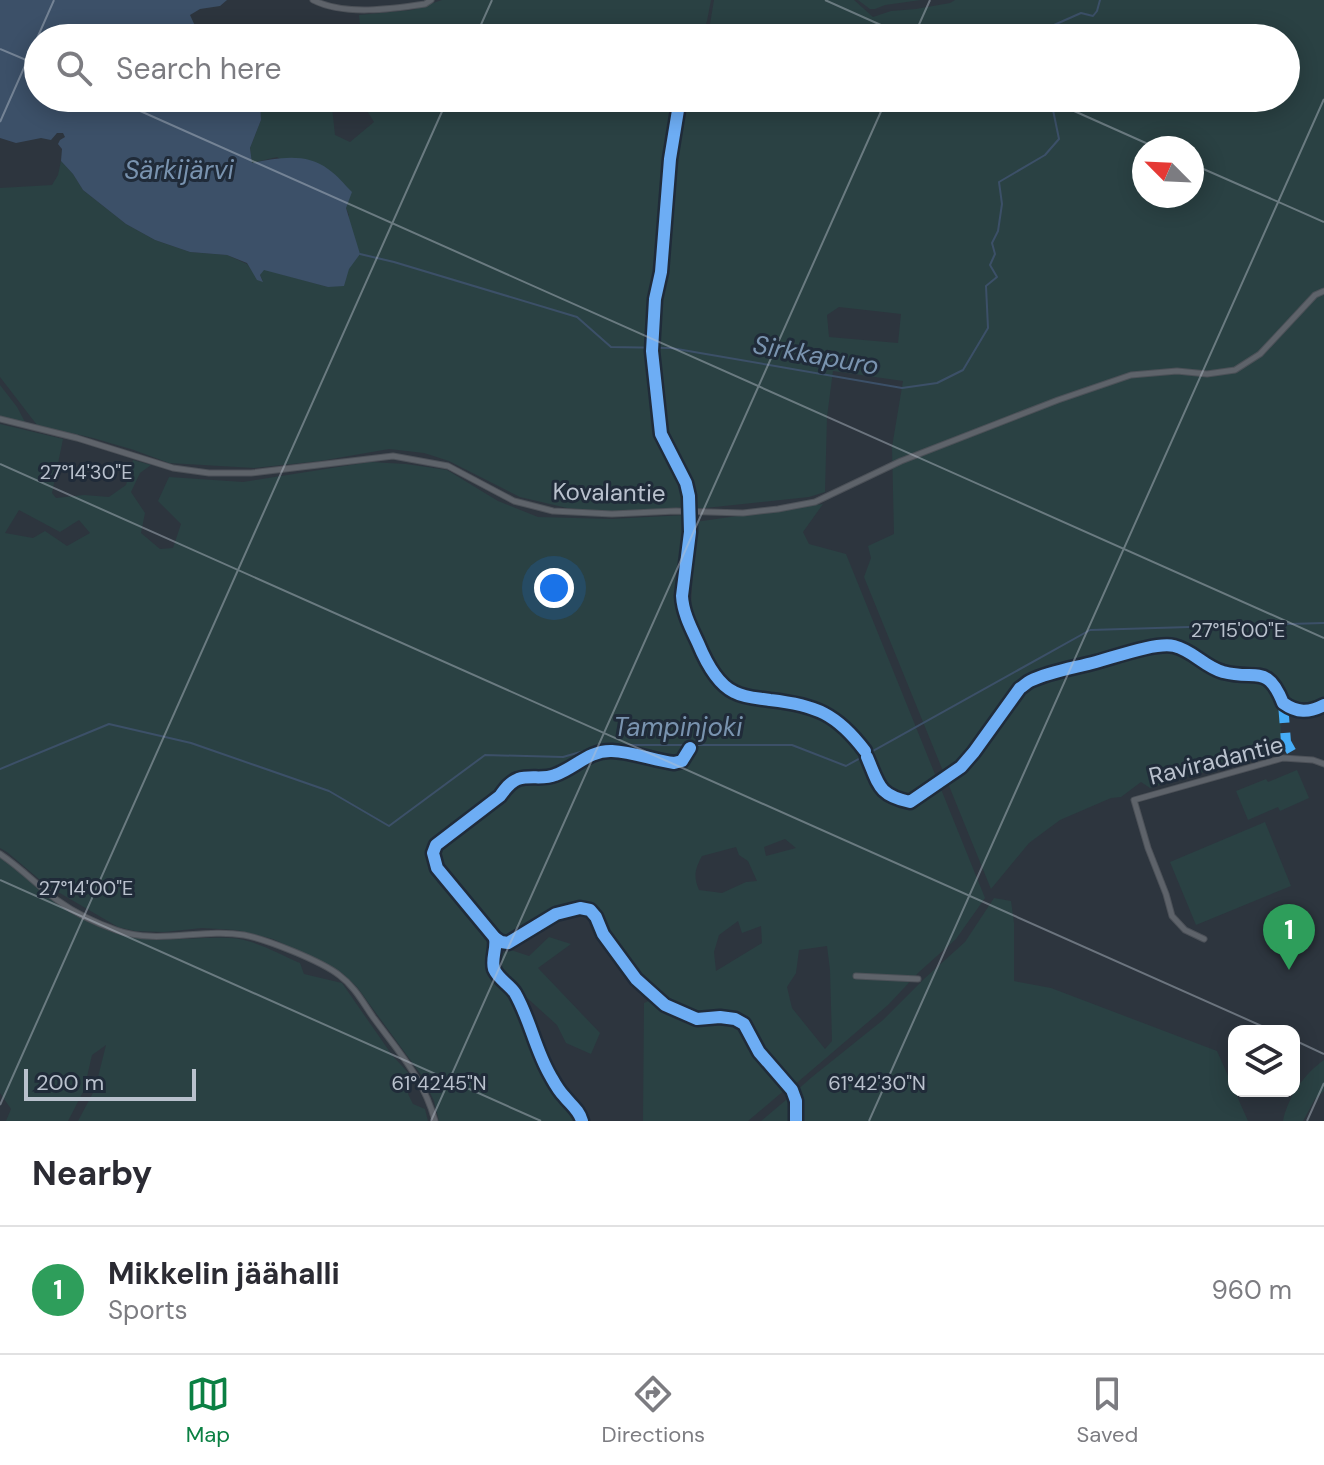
<!DOCTYPE html>
<html lang="en">
<head>
<meta charset="utf-8">
<style>
	:root { --surface:#fff; --page:#f7f7f7; --text:#2b2b33; --muted:#7c7c81; --line:#e1e1e2; --accent:#0b8043 }
	body { margin:0; font-family:"DM Sans",sans-serif; background:var(--page); color:var(--text) }
	.controls { position:absolute; right:24px; bottom:24px; display:grid; overflow:hidden; border-radius:16px; box-shadow:0 4px 20px #0003 }
	.controls button { width:72px; height:72px; display:grid; place-items:center; padding:0; border:0; border-bottom:2px solid var(--line); background:var(--surface); color:var(--text); font:40px sans-serif }
	.compass { position:absolute; left:1132px; top:136px; width:72px; height:72px; border-radius:50%; background:var(--surface); box-shadow:0 4px 20px #0003; rotate:294deg }
	.scale { position:absolute; left:24px; bottom:20px; width:172px; box-sizing:border-box; padding-left:8px; border:4px solid #b9c1cd; border-top:0; font-size:22px; line-height:28px; white-space:nowrap; color:#b9c1cd; -webkit-text-stroke:6px #202b39; paint-order:stroke }
	.you { position:absolute; left:554px; top:588px; width:28px; height:28px; margin:-20px; border:6px solid #fff; border-radius:50%; background:#1a73e8; box-shadow:0 0 0 12px #1a73e833 }
	.badge { display:grid; place-items:center; width:52px; height:52px; border-radius:50%; background:var(--accent); color:#fff; font-size:26px; font-weight:700 }
	.pin { position:absolute; translate:-50% -66px; filter:drop-shadow(0 2px 4px #0008) }
	.pin::after { content:''; position:absolute; top:42px; width:28px; height:24px; background:inherit; clip-path:polygon(0 0,100% 0,50% 100%) }
	.list { margin:0; padding:0; list-style:none }
	h2 { display:flex; justify-content:space-between; align-items:center; height:104px; margin:0; padding:0 32px; font-size:34px }
	h2 small { font-size:26px; font-weight:400; color:var(--muted) }
	.list li { display:grid; grid-template-columns:52px 1fr auto; gap:24px; align-items:center; box-sizing:border-box; height:128px; padding:0 32px; border-top:2px solid var(--line) }
	.list b { display:block; font-size:30px; white-space:nowrap }
	.list p { margin:0; font-size:26px; white-space:nowrap; color:var(--muted) }
	.list em { font-size:26px; font-style:normal; color:var(--muted) }
	.icon { flex:none; width:44px; height:44px; fill:none; stroke:currentColor; stroke-width:2; stroke-linecap:round; stroke-linejoin:round }
	.map { position:relative; flex:none; width:1324px; height:1121px; overflow:hidden }
	.search { position:absolute; background:var(--surface); box-shadow:0 4px 20px #0003; left:24px; right:24px; top:24px; height:88px; display:flex; align-items:center; gap:20px; box-sizing:border-box; padding:0 28px; border-radius:44px; color:var(--muted); font-size:30px }
	.sheet { height:232px; background:var(--surface) }
	nav { display:flex; justify-content:space-around; align-items:center; box-sizing:border-box; height:112px; border-top:2px solid var(--line); background:var(--surface); font-size:22px; color:var(--muted) }
	nav a { display:grid; justify-items:center; gap:4px }
	nav .on { color:var(--accent) }
	.map>svg:first-child { display:block }
	.green { fill:#2a4143; fill-rule:evenodd }
	.water { fill:#3c5068 }
	.lines { fill:none; stroke-linecap:round; stroke-linejoin:round }
	.stream { stroke:#3c5068; stroke-width:2 }
	.minor-casing { stroke:#4c5158; stroke-width:7 }
	.minor { stroke:#5e636a; stroke-width:5 }
	.quiet { stroke:#46acf6; stroke-width:10; stroke-dasharray:20 10; stroke-linecap:butt }
	.cycleway-casing { stroke:#202b39; stroke-width:17 }
	.cycleway { stroke:#6dadf4; stroke-width:12 }
	.ticks { fill:none; stroke:#b9c1cd; stroke-width:2; stroke-opacity:0.45 }
	.labels { text-anchor:middle; dominant-baseline:central; stroke-width:6; stroke-linejoin:round; paint-order:stroke }
	.street-label { font-size:24px; fill:#b9c1cd; stroke:#202b39 }
	.water-label { font-size:26px; font-style:italic; fill:#7993af; stroke:#202b39 }
	.ticks-label { font-size:20px; text-anchor:middle; fill:#b9c1cd; stroke:#202b39; stroke-width:6; stroke-linejoin:round; paint-order:stroke }
</style>
</head>
<body>
<div class="map">
<svg width="1324" height="1121" viewBox="0 0 1324 1121">
	<rect width="100%" height="100%" fill="#2d353e"/>
	<g class="green">
		<polygon points="442,0 711,0 707,21 701,38 330,38 332,26 360,26 359,15 412,10"/>
		<path d="M 714,0 L 854,0 L 873,17 L 891,11 L 916,9 L 950,3 L 955,0 L 1324,0 L 1324,707 L 1306,702 L 1279,703 L 1282,745 L 1252,758 L 1150,788 L 1141,782 L 1121,797 L 1111,798 L 1060,820 L 1029,843 L 991,889 L 864,577 L 871,558 L 868,546 L 894,534 L 892,447 L 903,381 L 833,371 L 827,417 L 825,492 L 809,497 L 696,509 L 690,485 L 666,435 L 653,352 L 656,299 L 663,273 L 672,159 L 681,98 L 1286,98 L 1286,38 L 705,38 L 710,24 ZM 1144,148 L 1192,148 L 1192,196 L 1144,196 ZM 839,307 L 901,314 L 898,343 L 829,337 L 827,315 Z"/>
		<polygon points="858,0 921,0 885,5 875,9 870,9"/>
		<polygon points="260,98 331,98 335,135 350,142 374,122 359,98 678,98 669,156 660,269 654,296 650,364 658,434 683,483 686,496 686,507 617,512 567,508 520,497 449,461 424,453 389,449 320,461 254,468 169,463 134,450 93,438 37,425 0,377 0,188 52,185 58,175 61,161 73,174 83,190 126,224 155,240 190,252 227,255 247,264 252,271 263,281 260,275 263,269 328,287 349,215 346,208 277,157 252,163 250,148 261,120"/>
		<polygon points="0,385 17,407 25,422 0,416"/>
		<path d="M 0,424 L 63,439 L 52,493 L 56,498 L 84,495 L 109,497 L 126,485 L 133,460 L 151,465 L 140,473 L 131,492 L 145,513 L 141,533 L 160,549 L 173,548 L 181,524 L 158,501 L 169,477 L 243,482 L 370,462 L 406,464 L 447,470 L 498,501 L 538,517 L 611,519 L 686,515 L 679,605 L 690,629 L 695,522 L 823,504 L 803,532 L 809,544 L 846,554 L 985,898 L 956,939 L 919,972 L 888,1005 L 792,1087 C 782,1074 768,1062 759,1049 C 754,1041 752,1029 745,1022 C 732,1009 712,1020 697,1016 C 664,1008 639,982 621,955 C 612,940 605,935 601,917 L 582,904 L 543,917 L 509,940 L 504,941 L 496,934 L 438,867 L 436,852 L 443,843 L 499,802 L 511,787 L 526,783 L 514,777 L 431,844 L 429,861 L 438,883 L 475,921 L 492,951 L 494,975 L 510,992 L 533,1052 L 553,1093 L 573,1116 L 574,1121 L 439,1121 L 434,1101 L 422,1076 L 357,987 L 342,973 L 327,964 L 273,939 L 236,930 L 202,928 L 164,932 L 135,931 L 118,927 L 46,885 L 7,852 L 0,848 ZM 19,510 L 60,532 L 79,520 L 90,533 L 67,546 L 45,531 L 33,538 L 5,533 ZM 609,749 L 664,759 L 686,760 C 664,774 637,753 614,753 C 609,753 605,755 600,755 L 595,751 ZM 785,839 L 796,848 L 766,856 L 764,847 ZM 736,847 L 739,855 L 748,861 L 757,881 L 746,882 L 722,893 L 699,890 C 693,876 695,869 702,856 ZM 738,921 L 742,933 L 761,926 L 762,943 L 716,971 L 714,952 L 719,935 ZM 827,946 L 830,970 L 832,1041 L 825,1049 L 792,1008 L 787,987 L 796,973 L 799,950 Z"/>
		<polygon points="1297,770 1309,798 1280,811 1278,807 1248,820 1236,791 1266,779 1268,782"/>
		<polygon points="1265,822 1291,886 1196,925 1170,862"/>
		<path d="M 0,857 C 37,886 72,921 119,934 C 155,945 193,936 230,938 C 254,939 279,954 300,963 L 304,974 L 342,983 L 392,1055 L 412,1077 L 408,1094 L 413,1104 L 425,1109 L 428,1121 L 78,1121 L 95,1089 L 106,1045 L 92,1055 L 84,1090 L 68,1121 L 6,1121 L 11,1109 L 0,1093 Z"/>
		<polygon points="994,898 1011,901 1014,923 1014,981 1051,988 1217,1051 1248,1121 798,1121 798,1097 795,1092 812,1077 883,1020 925,978 965,942"/>
		<polygon points="549,937 571,944 538,968 600,1033 591,1054 566,1043 557,1025 525,996 499,967 501,955 508,949 529,956"/>
		<polygon points="653,999 664,1007 696,1020 719,1019 734,1020 743,1025 757,1053 787,1088 748,1121 643,1121 644,1003"/>
		<path d="M 1324,1060 L 1324,1091 L 1315,1099 L 1303,1121 L 1283,1121 C 1288,1097 1304,1074 1324,1060 Z"/>
		<polygon points="793,1094 795,1102 795,1121 761,1121"/>
	</g>
	<path class="water" d="M 0,0 L 227,0 L 220,6 L 200,9 L 190,15 L 196,28 L 205,38 L 38,38 L 38,98 L 260,98 L 261,120 L 250,148 L 252,163 C 277,158 306,152 328,169 C 337,175 344,184 352,192 L 346,208 L 360,254 L 349,269 L 344,286 L 328,287 L 264,270 L 260,275 L 263,282 L 257,280 L 247,263 L 227,255 L 190,252 L 155,240 L 126,224 L 83,190 L 73,174 L 61,161 L 62,149 L 58,144 L 60,140 L 65,137 L 63,133 L 57,133 L 51,140 L 41,138 L 16,143 L 0,138 Z"/>
	<g class="lines">
		<g class="stream">
			<polyline points="1052,38 1054,25 1081,13 1093,16 1097,11 1100,0"/>
			<polyline points="360,254 394,262 577,317 611,347 671,348 902,388 937,383 963,370 988,328 986,286 997,277 990,265 995,254 992,243 998,231 1002,204 999,182 1045,155 1059,139 1053,110 1047,98"/>
			<polyline points="0,769 109,724 191,743 329,791 389,826 485,755 563,757 605,745 792,745 846,766 1090,630 1324,623"/>
		</g>
		<g class="minor-casing">
			<g id="minor">
				<path d="M 313,0 C 344,16 392,9 425,4 L 431,0"/>
				<polyline points="0,419 77,438 173,468 209,473 251,473 393,456 448,466 514,501 553,511 612,514 676,511 743,513 778,509 815,502 901,461 1058,400 1131,375 1177,371 1207,374 1235,370 1260,354 1315,295 1324,291"/>
				<path d="M 0,854 C 21,868 37,885 57,900 C 75,913 96,923 116,930 C 157,945 202,928 244,935 C 266,939 321,961 339,975 C 354,986 362,1001 373,1017 C 398,1051 424,1079 435,1121"/>
				<polyline points="1204,939 1185,930 1172,916 1166,894 1148,848 1134,800 1283,758 1313,760 1324,764"/>
				<polyline points="856,976 918,979"/>
			</g>
		</g>
		<use href="#minor" class="minor"/>
		<polyline class="quiet" points="1283,703 1286,742 1295,758"/>
		<g class="cycleway-casing">
			<g id="cycleway">
				<path d="M 680,98 L 670,159 L 661,272 L 655,299 L 652,351 L 661,434 L 686,483 L 689,496 L 690,532 L 682,596 C 683,613 691,628 698,643 C 705,660 717,684 734,692 C 745,698 758,698 770,700 C 816,705 837,714 865,751"/>
				<path d="M 690,748 L 682,761 L 674,763 C 653,760 633,752 612,751 C 589,750 575,768 555,775 C 543,780 531,775 518,779 C 510,782 505,789 500,796 L 436,845 L 433,853 L 437,868 L 495,938 L 501,942 L 508,943 L 556,914 L 580,908 L 590,910 L 596,917 L 603,934 L 636,979 L 665,1005 L 697,1019 L 720,1017 L 735,1019 L 744,1024 L 759,1052 L 792,1090 L 796,1101 L 796,1121"/>
				<path d="M 867,757 C 879,785 878,795 910,802 L 961,767 L 974,752 L 1020,688 C 1024,686 1026,683 1030,681 C 1051,671 1074,668 1096,662 C 1115,657 1156,642 1174,646 C 1194,651 1203,666 1223,672 C 1257,681 1267,663 1283,703 C 1297,713 1309,713 1324,705"/>
				<path d="M 495,938 C 497,949 491,959 494,969 C 498,979 509,984 515,993 C 530,1019 535,1049 550,1075 C 554,1082 558,1090 564,1096 C 571,1105 579,1110 582,1121"/>
			</g>
		</g>
		<use href="#cycleway" class="cycleway"/>
	</g>
	<path class="ticks" d="M 825,0 L 910,38M 475,38 L 492,0M 913,38 L 930,0M 0,49 L 38,65M 111,98 L 1324,638M 1045,98 L 1157,148M 0,122 L 54,0M 1192,164 L 1324,222M 0,464 L 1273,1031M 0,880 L 541,1121M 1294,1040 L 1324,1054M 0,1105 L 448,98M 431,1121 L 887,98M 869,1121 L 1324,99M 1307,1121 L 1324,1083"/>
	<g class="labels">
		<g class="street-label">
			<text transform="translate(609 492) rotate(1)">Kovalantie</text>
			<text transform="translate(1216 760) rotate(-14)">Raviradantie</text>
		</g>
		<g class="water-label">
			<text x="179" y="170">Särkijärvi</text>
			<text transform="translate(816 355) rotate(10)">Sirkkapuro</text>
			<text x="678" y="727">Tampinjoki</text>
		</g>
	</g>
	<g class="ticks-label">
		<text x="86" y="479">27°14'30"E</text>
		<text x="1238" y="637">27°15'00"E</text>
		<text x="86" y="895">27°14'00"E</text>
		<text x="439" y="1090">61°42'45"N</text>
		<text x="877" y="1090">61°42'30"N</text>
	</g>
</svg>
<div class="controls">
<button><svg class="icon" aria-label="layers" viewBox="0 0 24 24"><path d="M12 4l9 5-9 5-9-5zM3 14l9 5 9-5"/></svg></button>
</div>
<svg class="compass" viewBox="-18 -18 36 36"><path d="M0-13l5 13h-10z" fill="#e53935"/><path d="M0 13l5-13h-10z" fill="#7c7c81"/></svg>
<div class="scale">200 m</div>
<div class="you"></div>
<div class="pin badge" style="left:1289px;top:970px;background:#2e9e5b">1</div>
<div class="search"><svg class="icon" aria-label="search" viewBox="0 0 24 24"><circle cx="10" cy="10" r="6"/><path d="M15 15l6 6"/></svg>Search here</div>
</div>
<section class="sheet">
<h2>Nearby<small></small></h2>
<ul class="list">
<li><span class="badge" style="background:#2e9e5b">1</span><div><b>Mikkelin jäähalli</b><p>Sports</p></div><em>960 m</em></li>
</ul>
</section>
<nav>
<a class="on"><svg class="icon" aria-label="map" viewBox="0 0 24 24"><path d="M3 6l6-2 6 2 6-2v14l-6 2-6-2-6 2zM9 4v14M15 6v14"/></svg>Map</a>
<a><svg class="icon" aria-label="directions" viewBox="0 0 24 24"><path d="M12 3l9 9-9 9-9-9zM9 14v-3h6M13 9l2 2-2 2"/></svg>Directions</a>
<a><svg class="icon" aria-label="saved" viewBox="0 0 24 24"><path d="M7 4h10v16l-5-4-5 4z"/></svg>Saved</a>
</nav>
</body>
</html>
